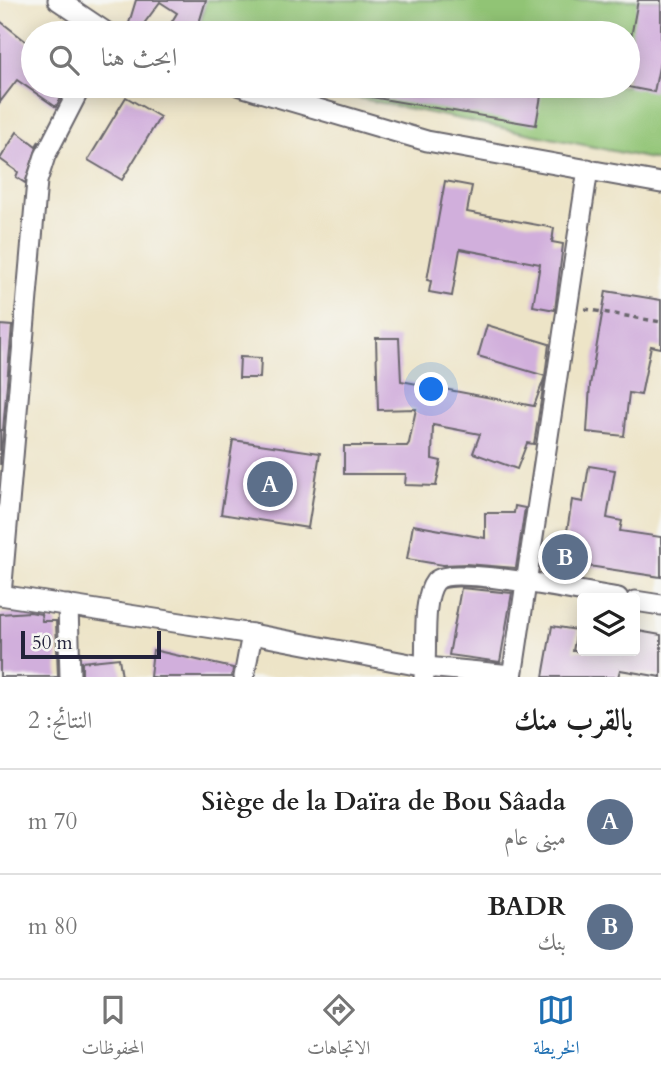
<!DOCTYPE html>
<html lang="ar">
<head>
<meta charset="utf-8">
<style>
	:root { --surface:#fff; --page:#f2f2f2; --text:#222; --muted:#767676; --line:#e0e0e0; --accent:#1f6fb2 }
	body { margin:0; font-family:Cardo,Amiri,serif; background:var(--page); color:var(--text); direction:rtl }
	.controls { position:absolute; right:21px; bottom:21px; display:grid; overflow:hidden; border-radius:7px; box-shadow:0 4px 18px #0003 }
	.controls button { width:63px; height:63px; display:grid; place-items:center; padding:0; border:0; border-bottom:2px solid var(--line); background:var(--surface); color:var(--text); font:35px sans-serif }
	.scale { position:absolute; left:21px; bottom:18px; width:140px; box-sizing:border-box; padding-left:7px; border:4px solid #22223b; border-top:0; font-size:19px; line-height:24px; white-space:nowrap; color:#22223b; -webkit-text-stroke:5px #f6f6f2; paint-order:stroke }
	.you { position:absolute; left:432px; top:390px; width:24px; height:24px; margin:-18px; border:5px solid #fff; border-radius:50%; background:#1a73e8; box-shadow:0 0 0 10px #1a73e833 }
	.badge { display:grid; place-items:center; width:46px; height:46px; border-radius:50%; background:var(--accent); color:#fff; font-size:23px; font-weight:700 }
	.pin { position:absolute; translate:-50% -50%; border:4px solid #fff; box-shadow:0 2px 7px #0006 }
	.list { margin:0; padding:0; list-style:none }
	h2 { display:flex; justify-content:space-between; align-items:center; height:91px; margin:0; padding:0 28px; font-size:30px }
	h2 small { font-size:23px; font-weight:400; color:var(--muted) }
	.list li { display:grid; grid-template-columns:46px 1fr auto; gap:21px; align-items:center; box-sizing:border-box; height:105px; padding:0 28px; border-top:2px solid var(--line) }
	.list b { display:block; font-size:26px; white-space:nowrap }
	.list p { margin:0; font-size:23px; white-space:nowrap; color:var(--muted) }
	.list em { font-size:23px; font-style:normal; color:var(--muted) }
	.icon { flex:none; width:38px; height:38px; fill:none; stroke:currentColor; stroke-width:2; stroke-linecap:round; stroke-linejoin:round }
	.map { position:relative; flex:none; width:661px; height:677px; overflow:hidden; direction:ltr }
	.search { position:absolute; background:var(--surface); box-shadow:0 4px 18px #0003; left:21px; right:21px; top:21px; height:77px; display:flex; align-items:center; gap:18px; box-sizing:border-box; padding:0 24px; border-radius:38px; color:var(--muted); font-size:26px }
	.sheet { height:301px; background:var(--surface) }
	nav { display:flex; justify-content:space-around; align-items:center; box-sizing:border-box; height:98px; border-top:2px solid var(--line); background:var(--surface); font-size:19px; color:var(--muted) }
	nav a { display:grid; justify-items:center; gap:4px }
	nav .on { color:var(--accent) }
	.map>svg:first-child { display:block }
	.green { fill:#91c474; stroke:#5a7358; stroke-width:2 }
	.building { fill:#d1afdc }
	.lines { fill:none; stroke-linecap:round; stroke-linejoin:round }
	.street-casing { stroke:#69666c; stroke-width:23 }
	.path { stroke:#69666c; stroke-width:3.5; stroke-dasharray:5 5; stroke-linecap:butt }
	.street { stroke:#fff; stroke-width:19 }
</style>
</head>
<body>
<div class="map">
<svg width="661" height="677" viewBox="0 0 661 677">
	<rect width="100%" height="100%" fill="#f6f6f2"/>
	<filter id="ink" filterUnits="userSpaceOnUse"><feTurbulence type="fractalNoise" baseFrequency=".0143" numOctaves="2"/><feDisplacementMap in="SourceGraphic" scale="14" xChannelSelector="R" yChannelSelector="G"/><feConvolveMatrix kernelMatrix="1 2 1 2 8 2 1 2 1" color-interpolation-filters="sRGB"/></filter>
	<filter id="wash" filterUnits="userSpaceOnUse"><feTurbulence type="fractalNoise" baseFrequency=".00686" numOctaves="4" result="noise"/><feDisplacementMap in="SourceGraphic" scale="28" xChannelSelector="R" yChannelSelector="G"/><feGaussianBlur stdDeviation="1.57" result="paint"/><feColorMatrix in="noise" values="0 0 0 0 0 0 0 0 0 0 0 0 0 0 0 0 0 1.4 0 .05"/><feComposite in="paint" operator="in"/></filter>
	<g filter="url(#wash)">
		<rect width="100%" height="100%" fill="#ede4c7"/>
		<polygon class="green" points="205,0 661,0 661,161 300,86 628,86 628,33 199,33"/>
		<g id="blocks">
			<g class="building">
				<polygon points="136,0 206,0 196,33 165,33 177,13 160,2 137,33 126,33"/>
				<polygon points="638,0 661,0 661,57 654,92 628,87 628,53"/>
				<polygon points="0,21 33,47 25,61 33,67 33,86 67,86 56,107 17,80 0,102"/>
				<polygon points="353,86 516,86 542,90 536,125 353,94"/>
				<polygon points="126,97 160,117 122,180 88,160"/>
				<polygon points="17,132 36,146 39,141 25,183 16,177 18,172 0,159"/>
				<polygon points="445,181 472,186 467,212 554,228 552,242 563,244 555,310 533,306 540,264 460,249 452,296 429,292 431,281 427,280"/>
				<polygon points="606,291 661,300 661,348 651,346 641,395 629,393 624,436 587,432 590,385"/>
				<polygon points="0,325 12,326 0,465"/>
				<polygon points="487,325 549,344 545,376 478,356"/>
				<polygon points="376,338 399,338 401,381 534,406 545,376 534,444 527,443 517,469 473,453 480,434 433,425 432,459 441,461 436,486 405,485 406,474 344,474 344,446 407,446 409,443 416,409 378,410"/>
				<polygon points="240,357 261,358 260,378 239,378"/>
				<polygon points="233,440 320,453 308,528 221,514"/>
				<polygon points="589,466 615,470 607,518 622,521 620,531 661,537 661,577 562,562 572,500 583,502"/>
				<polygon points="515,506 525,508 516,568 466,564 443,565 407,559 413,525 485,538 485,513 514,513"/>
				<polygon points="461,588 512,593 500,662 449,655"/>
				<polygon points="30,612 41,614 42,621 56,621 58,677 0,677 0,614"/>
				<polygon points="552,626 577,630 573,651 635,651 638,631 661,635 661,677 620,670 618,677 543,677"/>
				<polygon points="153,650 233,668 232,677 150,677"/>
				<polygon points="119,658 122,677 82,677 82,662"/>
			</g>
		</g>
	</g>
	<g filter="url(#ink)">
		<use href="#blocks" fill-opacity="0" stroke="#69666c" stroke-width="2"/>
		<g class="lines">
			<g class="street-casing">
				<g id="street">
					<polyline points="58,0 107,33"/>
					<polyline points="240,86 427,141 661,183"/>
					<polyline points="0,595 252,634 426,667 512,675"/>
					<polyline points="1,595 37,181 45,156 81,86"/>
					<polyline points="635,601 661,605"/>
					<polyline points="68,605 70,677"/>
					<polyline points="244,677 252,634"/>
					<path d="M 424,677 C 428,653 421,600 435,582 C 449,563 590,594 618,598"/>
					<polyline points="512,677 588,169"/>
				</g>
			</g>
			<polyline class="path" points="585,309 661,322"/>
			<use href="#street" class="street"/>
		</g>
	</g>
</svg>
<div class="controls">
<button><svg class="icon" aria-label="layers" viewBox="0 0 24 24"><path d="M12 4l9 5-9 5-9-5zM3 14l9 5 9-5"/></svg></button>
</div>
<div class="scale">50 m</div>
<div class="you"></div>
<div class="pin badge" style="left:270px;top:484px;background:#5c6f8a">A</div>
<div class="pin badge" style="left:565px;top:557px;background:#5c6f8a">B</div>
<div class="search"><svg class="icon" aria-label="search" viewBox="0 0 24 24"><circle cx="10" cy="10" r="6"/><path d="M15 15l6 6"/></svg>ابحث هنا</div>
</div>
<section class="sheet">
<h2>بالقرب منك<small>النتائج: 2</small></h2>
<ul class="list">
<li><span class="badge" style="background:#5c6f8a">A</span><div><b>Siège de la Daïra de Bou Sâada</b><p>مبنى عام</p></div><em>70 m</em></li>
<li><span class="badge" style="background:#5c6f8a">B</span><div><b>BADR</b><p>بنك</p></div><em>80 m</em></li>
</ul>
</section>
<nav>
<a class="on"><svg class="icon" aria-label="map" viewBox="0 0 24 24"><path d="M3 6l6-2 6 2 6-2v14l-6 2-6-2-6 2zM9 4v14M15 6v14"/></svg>الخريطة</a>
<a><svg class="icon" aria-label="directions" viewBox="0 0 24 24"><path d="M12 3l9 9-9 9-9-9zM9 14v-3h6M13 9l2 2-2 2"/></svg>الاتجاهات</a>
<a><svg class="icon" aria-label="saved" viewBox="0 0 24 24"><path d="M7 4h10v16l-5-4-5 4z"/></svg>المحفوظات</a>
</nav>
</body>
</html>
